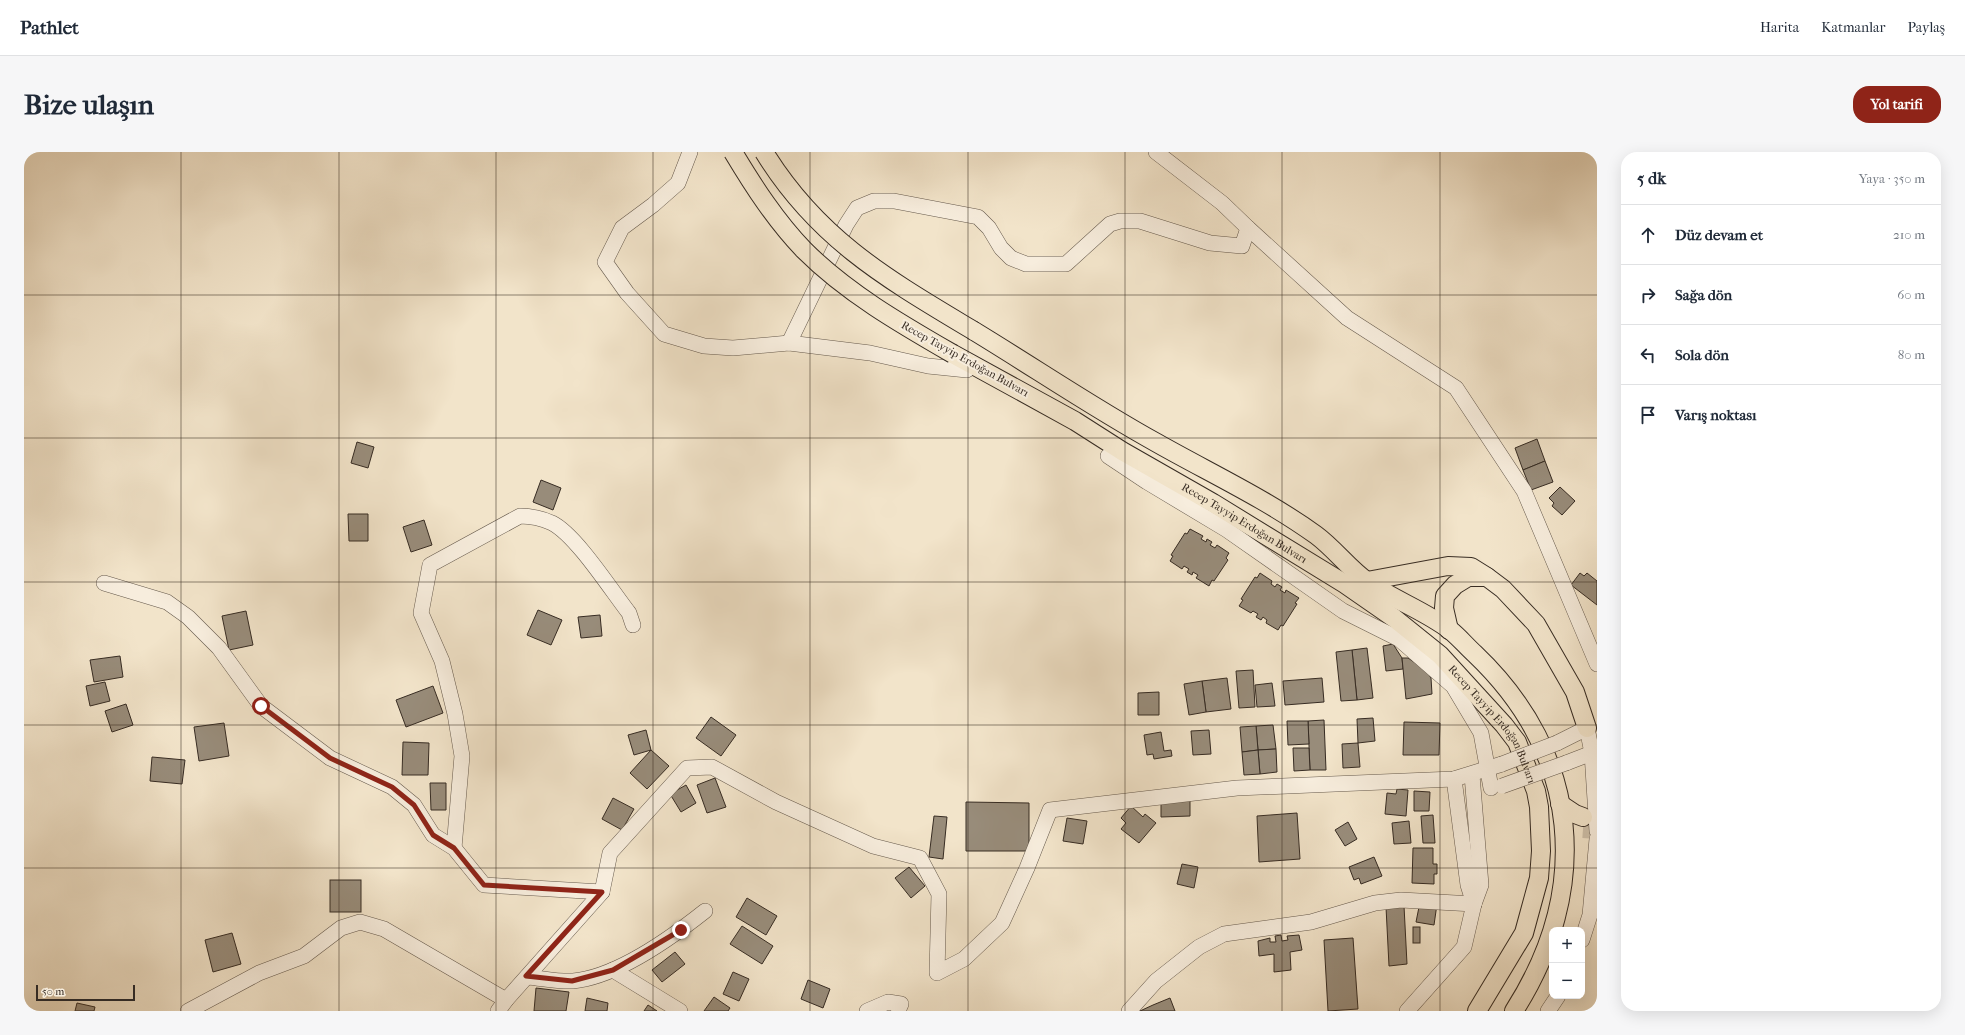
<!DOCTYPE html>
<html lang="tr">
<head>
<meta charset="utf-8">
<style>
	:root { --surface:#fff; --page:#f6f6f7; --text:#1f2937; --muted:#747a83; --line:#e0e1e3; --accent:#8f2418 }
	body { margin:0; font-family:"IM FELL French Canon",serif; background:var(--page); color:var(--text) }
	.controls { position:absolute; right:12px; bottom:12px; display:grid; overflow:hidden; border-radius:8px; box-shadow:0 4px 16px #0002 }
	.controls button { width:36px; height:36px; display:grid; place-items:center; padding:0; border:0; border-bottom:1px solid var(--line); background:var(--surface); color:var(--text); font:20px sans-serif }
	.scale { position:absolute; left:12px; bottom:10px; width:99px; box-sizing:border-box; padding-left:4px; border:2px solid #372c23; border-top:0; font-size:11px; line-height:14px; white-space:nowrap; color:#372c23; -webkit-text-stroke:3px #f7eddd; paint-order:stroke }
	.stop { position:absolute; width:12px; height:12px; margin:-9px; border:3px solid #8f2418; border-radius:50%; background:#fff }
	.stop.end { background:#8f2418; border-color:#fff; box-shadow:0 1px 4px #0008 }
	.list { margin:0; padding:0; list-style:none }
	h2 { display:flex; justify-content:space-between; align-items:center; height:52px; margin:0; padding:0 16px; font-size:17px }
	h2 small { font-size:13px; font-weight:400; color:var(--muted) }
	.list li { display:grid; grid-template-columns:26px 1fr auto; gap:12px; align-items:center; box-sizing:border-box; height:60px; padding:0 16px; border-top:1px solid var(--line) }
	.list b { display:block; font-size:15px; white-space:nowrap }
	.list em { font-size:13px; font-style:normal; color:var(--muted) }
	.icon { flex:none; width:22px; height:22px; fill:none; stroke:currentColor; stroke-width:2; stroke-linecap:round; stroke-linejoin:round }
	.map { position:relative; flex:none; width:1573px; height:859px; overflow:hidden; border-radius:16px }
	header { display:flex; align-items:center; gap:24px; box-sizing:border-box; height:56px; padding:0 20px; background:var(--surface); border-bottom:1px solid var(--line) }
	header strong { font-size:19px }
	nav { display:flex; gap:22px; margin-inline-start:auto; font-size:14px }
	.intro { display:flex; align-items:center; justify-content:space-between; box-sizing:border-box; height:96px; padding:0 24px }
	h1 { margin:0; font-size:28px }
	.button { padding:10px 18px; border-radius:16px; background:var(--accent); color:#fff; font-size:14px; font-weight:700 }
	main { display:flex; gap:24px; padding:0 24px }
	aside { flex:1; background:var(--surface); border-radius:16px; box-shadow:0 4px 16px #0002 }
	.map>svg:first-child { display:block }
	.building { fill:#988c7a; stroke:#372c23 }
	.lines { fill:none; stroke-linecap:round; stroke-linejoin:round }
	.major-tunnel { stroke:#cdbfa9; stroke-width:18; stroke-dasharray:18 9; stroke-linecap:butt }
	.minor-casing { stroke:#665a4d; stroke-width:16 }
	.major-casing { stroke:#372c23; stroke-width:20 }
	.minor { stroke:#f7eddd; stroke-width:15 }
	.major { stroke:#f2e4ca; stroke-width:18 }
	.minor-bridge-casing { stroke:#665a4d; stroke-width:16; stroke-linecap:butt }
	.major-bridge-casing { stroke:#372c23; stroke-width:20; stroke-linecap:butt }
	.minor-bridge { stroke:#f7eddd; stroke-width:15 }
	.major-bridge { stroke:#f2e4ca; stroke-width:18 }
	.route { stroke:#8f2418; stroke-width:5 }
	.grid { fill:none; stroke:#372c23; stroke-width:1; stroke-opacity:0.55 }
	.labels { text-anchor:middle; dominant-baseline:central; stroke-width:4; stroke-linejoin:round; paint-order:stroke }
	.street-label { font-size:11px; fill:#372c23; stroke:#f7eddd }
</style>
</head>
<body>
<header>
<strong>Pathlet</strong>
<nav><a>Harita</a><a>Katmanlar</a><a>Paylaş</a></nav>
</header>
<div class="intro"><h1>Bize ulaşın</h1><a class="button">Yol tarifi</a></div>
<main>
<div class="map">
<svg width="1573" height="859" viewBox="0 0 1573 859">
	<rect width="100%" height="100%" fill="#f2e4ca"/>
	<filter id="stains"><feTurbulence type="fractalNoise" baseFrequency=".005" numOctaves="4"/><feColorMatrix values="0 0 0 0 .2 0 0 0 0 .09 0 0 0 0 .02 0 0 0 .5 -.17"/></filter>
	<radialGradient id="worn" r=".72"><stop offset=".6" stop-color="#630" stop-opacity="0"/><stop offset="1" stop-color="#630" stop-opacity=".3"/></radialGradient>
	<g class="building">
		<polygon points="1513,287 1521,309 1499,318 1491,296"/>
		<polygon points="333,290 350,295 344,316 327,311"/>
		<polygon points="1521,309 1529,330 1507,338 1499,318"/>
		<polygon points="517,328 537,336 529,358 509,350"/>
		<polygon points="1536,335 1551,349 1538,363 1528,354 1530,351 1525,346"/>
		<polygon points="324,362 344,362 344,389 325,389"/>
		<polygon points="400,368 408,393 387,400 379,375"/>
		<polygon points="1166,377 1179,384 1177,387 1182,390 1183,387 1188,390 1186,393 1191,396 1193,393 1205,401 1202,406 1204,408 1190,429 1188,428 1185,434 1172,426 1174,423 1169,420 1168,423 1163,420 1165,417 1160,414 1158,417 1146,409 1149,404 1147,403 1161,381 1163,382"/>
		<polygon points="1236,421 1248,429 1247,432 1251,435 1253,432 1258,435 1256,438 1261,441 1262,438 1275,446 1271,451 1273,452 1259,474 1257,473 1254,478 1242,471 1243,468 1239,465 1237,468 1232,465 1234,462 1229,459 1227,461 1215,454 1219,448 1217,447 1231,425 1233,426"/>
		<polygon points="1556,421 1560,424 1563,421 1573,429 1573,453 1547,433"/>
		<polygon points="514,458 538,468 527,493 503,483"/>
		<polygon points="222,459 229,493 205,498 198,464"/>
		<polygon points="576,463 578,484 557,486 554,465"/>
		<polygon points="1369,492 1378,506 1379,517 1362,519 1359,494"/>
		<polygon points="1343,496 1349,546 1333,548 1328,498"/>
		<polygon points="1328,498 1333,548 1317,549 1312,500"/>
		<polygon points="96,504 99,525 70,530 66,508"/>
		<polygon points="1378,506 1384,506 1402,518 1407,526 1408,542 1382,547"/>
		<polygon points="1229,518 1231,555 1215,556 1212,519"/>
		<polygon points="1203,526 1207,557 1182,560 1178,529"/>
		<polygon points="1298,526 1300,550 1261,553 1259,529"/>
		<polygon points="1178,529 1182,560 1165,563 1160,532"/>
		<polygon points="81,530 86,549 66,554 62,534"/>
		<polygon points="1248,531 1251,554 1233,555 1231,533"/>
		<polygon points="409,534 419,561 382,575 372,548"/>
		<polygon points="1135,540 1135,563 1114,563 1114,541"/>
		<polygon points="102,552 109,573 88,580 81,559"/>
		<polygon points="687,565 712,583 697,604 672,586"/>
		<polygon points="1349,566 1351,589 1334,591 1333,567"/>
		<polygon points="1300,568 1302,618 1286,618 1284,569"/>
		<polygon points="1263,569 1284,569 1285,592 1264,593"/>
		<polygon points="1380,570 1416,571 1415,603 1379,603"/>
		<polygon points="200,571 205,604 175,609 170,575"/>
		<polygon points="1249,573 1252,597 1234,598 1232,574"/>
		<polygon points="1232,574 1234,598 1218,600 1216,575"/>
		<polygon points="622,578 627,598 610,603 604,583"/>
		<polygon points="1185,578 1187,602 1169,603 1167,579"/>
		<polygon points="1137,580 1140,599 1147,598 1148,604 1130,607 1129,602 1123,603 1120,583"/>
		<polygon points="379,590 405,591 404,623 378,623"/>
		<polygon points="1334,591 1336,615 1319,616 1318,592"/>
		<polygon points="1269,596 1285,596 1286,618 1270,619"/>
		<polygon points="1252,597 1253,620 1236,622 1234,598"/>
		<polygon points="627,598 645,614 623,637 606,621"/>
		<polygon points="1234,598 1236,622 1220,623 1218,600"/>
		<polygon points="128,605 161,608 158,632 126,629"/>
		<polygon points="691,626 702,655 683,661 673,633"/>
		<polygon points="406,631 422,631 422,658 407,658"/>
		<polygon points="662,633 672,651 657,660 646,642"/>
		<polygon points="1373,637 1384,638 1382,664 1361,662 1363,641 1372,642"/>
		<polygon points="1390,639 1406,640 1405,659 1390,659"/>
		<polygon points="589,646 610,657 598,678 578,667"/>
		<polygon points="1137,647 1166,647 1166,664 1137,665"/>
		<polygon points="942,650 1005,651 1005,699 942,699"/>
		<polygon points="1107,654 1119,665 1121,662 1132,671 1115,691 1097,677 1102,671 1097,666"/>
		<polygon points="1273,661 1276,707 1235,710 1233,664"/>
		<polygon points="1409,663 1411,691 1399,691 1397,664"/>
		<polygon points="910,664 923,665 919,707 905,705"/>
		<polygon points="1043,666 1063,669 1059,692 1039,689"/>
		<polygon points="1385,669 1387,691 1370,692 1368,671"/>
		<polygon points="1324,670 1333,687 1321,694 1311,678"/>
		<polygon points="1389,696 1409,696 1409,712 1413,712 1413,722 1410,722 1410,732 1388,731"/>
		<polygon points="1350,705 1358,724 1337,732 1335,726 1330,728 1325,715"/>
		<polygon points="1158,712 1174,715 1170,736 1153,732"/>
		<polygon points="885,715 901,734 887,746 871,726"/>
		<rect x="306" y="728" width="31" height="32"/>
		<polygon points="723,746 753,764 742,783 712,765"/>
		<polygon points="1396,750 1413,752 1410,773 1392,770"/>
		<polygon points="1380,754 1383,812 1365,814 1362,755"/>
		<polygon points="718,774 749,794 738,812 706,792"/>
		<rect x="1389" y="775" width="7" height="16"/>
		<polygon points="208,781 217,812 189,820 181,788"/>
		<polygon points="1257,783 1258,789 1264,788 1263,784 1275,783 1278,798 1266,800 1267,818 1250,820 1250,802 1235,804 1234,789 1246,786 1246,790 1252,790 1251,784"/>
		<polygon points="1329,786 1334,857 1304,859 1300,788"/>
		<polygon points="651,800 661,812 638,830 628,818"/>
		<polygon points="709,820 725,827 715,849 699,842"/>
		<polygon points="784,828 806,837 799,856 777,847"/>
		<polygon points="512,836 545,840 542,859 510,859"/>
		<polygon points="690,845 706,856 704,859 680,859"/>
		<polygon points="563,846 584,851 583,859 561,859"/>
		<polygon points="1146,846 1151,859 1116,859 1129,853"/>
		<polygon points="53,851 71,855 70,859 51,859"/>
		<polygon points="624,853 633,859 620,859"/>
	</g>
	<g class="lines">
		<polyline class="major-tunnel" points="1559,677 1573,678"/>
		<g class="minor-casing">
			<g id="minor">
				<polyline points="666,0 654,31 629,53 598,76 581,110 603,141 640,182 680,194 709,196 765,191 846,201 904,214 943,218"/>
				<polyline points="1224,76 1323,166 1432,236 1500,339 1573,512"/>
				<polyline points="765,191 822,73 833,56 850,49 870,49 954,65 965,76 977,96 987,106 1002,112 1042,112 1086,72 1096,69 1116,69 1186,91 1218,94 1224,76 1198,51 1132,0"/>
				<polyline points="1084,304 1123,330 1203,378 1319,459 1375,487 1429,534 1457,581 1467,636"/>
				<polyline points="80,431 143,450 164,465 195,496 237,554 306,606 368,635 390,653 409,683 430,696 460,733 578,740"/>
				<polyline points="1533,591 1563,576 1568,601 1573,679"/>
				<polyline points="1542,611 1568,601"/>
				<polyline points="1430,627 1444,733 1450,752"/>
				<path d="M 430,696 L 438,604 L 431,562 L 418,509 L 397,461 L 406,413 L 496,364 C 508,364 517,366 528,371 C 552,383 587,438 605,461 L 609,473"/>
				<polyline points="1558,788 1566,763 1573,687"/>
				<polyline points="589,818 656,859"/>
				<path d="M 503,825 C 517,826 534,830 549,829 C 592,825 647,786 681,759"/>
				<polyline points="164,859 235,821 280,804 317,776 336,770 360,777 482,848"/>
				<polyline points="474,859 482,848 578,740 586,701 663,616 688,615 752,650 849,694 896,706 915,742 913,821 940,807 978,771 1003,716 1026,658 1213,636 1430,627 1478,612"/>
				<polyline points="843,859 864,850 877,852 874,859"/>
				<polyline points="1105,859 1132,829 1175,795 1200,782 1287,770 1351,751 1377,748 1450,752"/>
				<polyline points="1383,859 1440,795 1450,752 1457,733 1448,623"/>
				<polyline points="1524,859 1534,844"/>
			</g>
		</g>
		<g class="major-casing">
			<g id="major">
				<path d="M 950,179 C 1011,216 1071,257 1133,291 C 1186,321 1242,347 1292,383 C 1311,397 1325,417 1344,430 C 1370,448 1401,459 1426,478 C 1435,485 1442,494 1451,502 C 1557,603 1568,737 1490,859"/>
				<path id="s1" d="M 929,202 L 1051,269 L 1098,299 L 1189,351 L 1321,432 L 1370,466 L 1416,503 L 1480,573 L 1493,590 L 1512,639 L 1515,655 L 1517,699 L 1515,726 L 1500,781 L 1453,859"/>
				<polyline points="1343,429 1424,414 1447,415 1463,425 1479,437 1512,472 1551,540 1563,576"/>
				<polyline points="1425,478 1420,456 1421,444 1431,433 1444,425 1463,425"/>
				<polyline points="1536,652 1551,662 1559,665"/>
			</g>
		</g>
		<use href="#minor" class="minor"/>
		<use href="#major" class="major"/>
		<g class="minor-bridge-casing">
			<g id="minor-bridge">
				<polyline points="1478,612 1533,591"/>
				<polyline points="1478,634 1542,611"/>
			</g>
		</g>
		<g class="major-bridge-casing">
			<g id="major-bridge">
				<path d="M 709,0 C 730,35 752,69 780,98 C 823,141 877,172 929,202"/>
				<path d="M 740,0 C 794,88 865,128 950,179"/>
			</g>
		</g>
		<use href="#minor-bridge" class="minor-bridge"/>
		<use href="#major-bridge" class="major-bridge"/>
	</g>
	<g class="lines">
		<polyline class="route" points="237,554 306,606 368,635 390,653 409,683 430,696 460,733 578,740 502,824 548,829 589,818 657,778"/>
	</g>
	<path class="grid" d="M 157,0 L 157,859M 315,0 L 315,859M 472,0 L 472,859M 629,0 L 629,859M 786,0 L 786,859M 944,0 L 944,859M 1101,0 L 1101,859M 1258,0 L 1258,859M 1416,0 L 1416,859M 0,143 L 1573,143M 0,286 L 1573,286M 0,430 L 1573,430M 0,573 L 1573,573M 0,716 L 1573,716"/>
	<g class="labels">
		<g class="street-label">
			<text transform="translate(941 207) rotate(29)">Recep Tayyip Erdoğan Bulvarı</text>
			<text stroke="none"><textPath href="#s1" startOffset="337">Recep Tayyip Erdoğan Bulvarı</textPath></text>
			<text stroke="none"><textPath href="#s1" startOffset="661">Recep Tayyip Erdoğan Bulvarı</textPath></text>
		</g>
	</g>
	<rect width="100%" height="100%" filter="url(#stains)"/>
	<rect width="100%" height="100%" fill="url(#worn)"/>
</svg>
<div class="controls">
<button>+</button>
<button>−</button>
</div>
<div class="scale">50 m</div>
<div class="stop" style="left:237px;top:554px"></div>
<div class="stop end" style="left:657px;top:778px"></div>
</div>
<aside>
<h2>5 dk<small>Yaya · 350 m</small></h2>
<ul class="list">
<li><svg class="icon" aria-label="ahead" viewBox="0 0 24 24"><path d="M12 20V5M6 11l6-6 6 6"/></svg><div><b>Düz devam et</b></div><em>210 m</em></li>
<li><svg class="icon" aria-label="right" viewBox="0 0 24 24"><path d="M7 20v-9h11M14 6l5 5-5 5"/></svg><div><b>Sağa dön</b></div><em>60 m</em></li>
<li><svg class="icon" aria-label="left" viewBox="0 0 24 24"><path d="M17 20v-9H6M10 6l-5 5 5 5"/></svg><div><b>Sola dön</b></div><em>80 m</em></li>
<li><svg class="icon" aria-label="arrive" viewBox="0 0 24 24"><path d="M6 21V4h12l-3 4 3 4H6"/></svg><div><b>Varış noktası</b></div></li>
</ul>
</aside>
</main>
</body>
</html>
